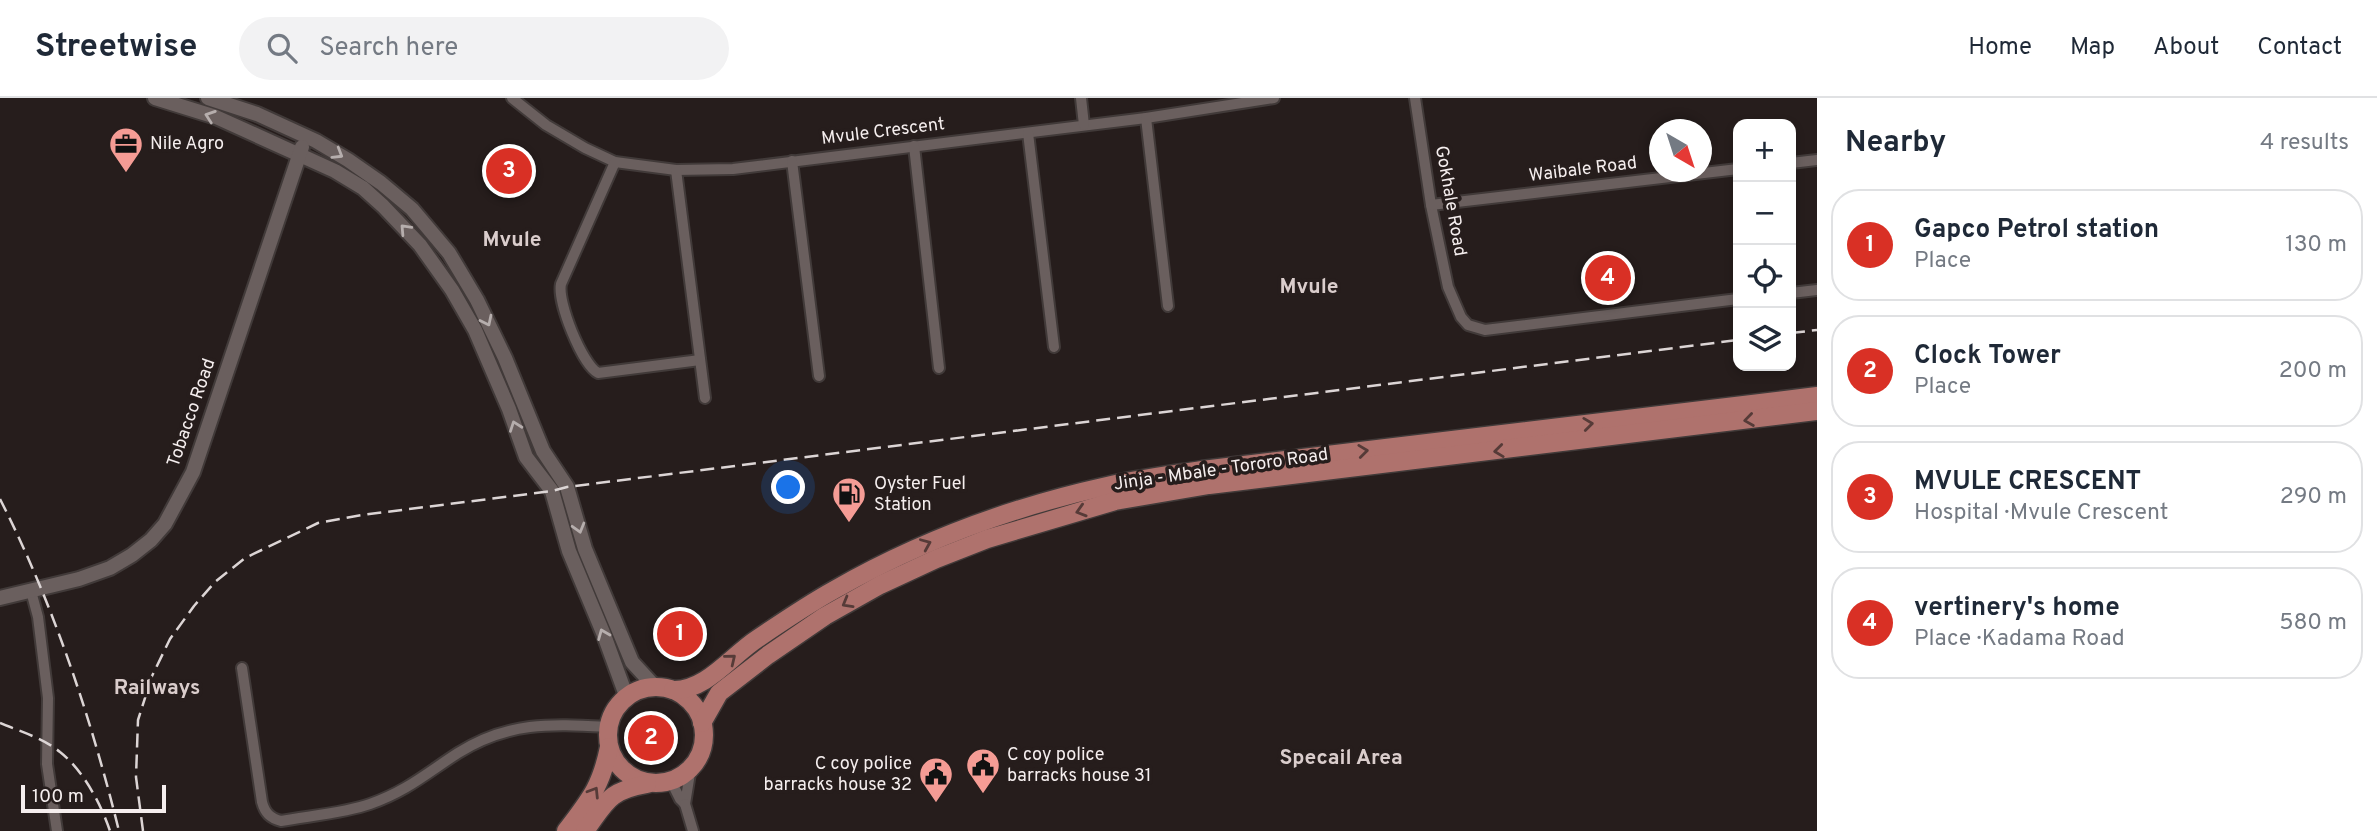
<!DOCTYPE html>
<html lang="en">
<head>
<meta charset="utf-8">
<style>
	:root { --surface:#fff; --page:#f2f2f3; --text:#1f2937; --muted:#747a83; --line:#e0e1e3; --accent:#d93025 }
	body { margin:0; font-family:Overpass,sans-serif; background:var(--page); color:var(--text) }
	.controls { position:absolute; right:21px; top:21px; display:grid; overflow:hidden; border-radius:14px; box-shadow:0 4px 10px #0003 }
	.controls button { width:63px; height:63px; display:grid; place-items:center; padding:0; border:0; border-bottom:2px solid var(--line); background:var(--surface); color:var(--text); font:35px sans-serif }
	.compass { position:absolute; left:1649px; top:21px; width:63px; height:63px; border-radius:50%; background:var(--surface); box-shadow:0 4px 10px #0003; rotate:141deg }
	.scale { position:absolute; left:21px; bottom:18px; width:145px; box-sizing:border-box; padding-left:7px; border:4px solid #f5eeee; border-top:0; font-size:19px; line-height:24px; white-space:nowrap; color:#f5eeee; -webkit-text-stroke:5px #261d1c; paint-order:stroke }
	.you { position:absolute; left:789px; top:390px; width:24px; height:24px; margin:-18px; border:5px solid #fff; border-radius:50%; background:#1a73e8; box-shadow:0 0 0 10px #1a73e833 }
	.badge { display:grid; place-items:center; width:46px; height:46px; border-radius:50%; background:var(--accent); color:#fff; font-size:23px; font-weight:700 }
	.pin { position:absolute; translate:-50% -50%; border:4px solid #fff; box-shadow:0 2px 7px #0006 }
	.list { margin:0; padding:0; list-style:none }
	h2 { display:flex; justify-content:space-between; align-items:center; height:91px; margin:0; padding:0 28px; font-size:30px }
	h2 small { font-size:23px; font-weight:400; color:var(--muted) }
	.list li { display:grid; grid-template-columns:46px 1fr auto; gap:21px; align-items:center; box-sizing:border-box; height:112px; margin:0 14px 14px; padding:0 14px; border:2px solid var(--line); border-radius:28px }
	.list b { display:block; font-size:26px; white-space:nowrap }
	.list p { margin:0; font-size:23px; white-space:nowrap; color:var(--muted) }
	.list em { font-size:23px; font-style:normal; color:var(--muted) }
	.icon { flex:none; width:38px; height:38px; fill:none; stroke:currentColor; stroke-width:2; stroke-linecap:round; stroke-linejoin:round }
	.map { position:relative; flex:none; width:1817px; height:733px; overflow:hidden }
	header { display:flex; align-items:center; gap:42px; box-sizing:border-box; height:98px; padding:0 35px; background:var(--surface); border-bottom:2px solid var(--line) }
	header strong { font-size:33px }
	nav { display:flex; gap:38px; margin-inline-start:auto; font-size:24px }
	.search { width:490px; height:63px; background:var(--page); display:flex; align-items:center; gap:18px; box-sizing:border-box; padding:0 24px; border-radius:38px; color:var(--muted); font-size:26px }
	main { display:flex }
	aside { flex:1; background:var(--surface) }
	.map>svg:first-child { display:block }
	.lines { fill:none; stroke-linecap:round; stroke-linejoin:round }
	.minor-casing { stroke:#413a39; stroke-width:14 }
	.tertiary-casing { stroke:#413a39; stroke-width:18 }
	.trunk-casing { stroke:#413a39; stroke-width:21 }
	.minor { stroke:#6a5f5e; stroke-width:10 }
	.tertiary { stroke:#6a5f5e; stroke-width:14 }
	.trunk { stroke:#af726d; stroke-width:18 }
	.rail { stroke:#dcd5d5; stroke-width:2.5; stroke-dasharray:14 7; stroke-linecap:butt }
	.oneway { stroke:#b6aead }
	.oneway2 { stroke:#563b38 }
	.labels { text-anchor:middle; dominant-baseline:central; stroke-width:7; stroke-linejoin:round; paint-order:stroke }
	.street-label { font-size:18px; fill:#f5eeee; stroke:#261d1c }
	.poi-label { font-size:18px; fill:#f5eeee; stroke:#261d1c; text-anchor:start }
	.quarter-label { font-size:21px; font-weight:bold; fill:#dacdcc; stroke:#261d1c }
</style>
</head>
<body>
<header>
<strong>Streetwise</strong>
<div class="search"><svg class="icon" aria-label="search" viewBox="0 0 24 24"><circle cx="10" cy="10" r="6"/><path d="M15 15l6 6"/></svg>Search here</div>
<nav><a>Home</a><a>Map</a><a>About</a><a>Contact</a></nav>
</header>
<main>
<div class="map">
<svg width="1817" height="733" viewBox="0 0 1817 733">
	<rect width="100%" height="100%" fill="#261d1c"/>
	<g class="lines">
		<g class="minor-casing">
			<g id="minor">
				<polyline points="512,0 546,27 585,50 615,64 676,72 733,71 1146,20 1274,0"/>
				<polyline points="1081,0 1084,27"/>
				<polyline points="1415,0 1431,107 1448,189 1461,219 1468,227 1485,232 1738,201"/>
				<polyline points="1146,20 1168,208"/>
				<polyline points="1028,35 1054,249"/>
				<polyline points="914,48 939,270"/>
				<polyline points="792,63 819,278"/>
				<path d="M 615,64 L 561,186 C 557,204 582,266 598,275 L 700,262"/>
				<polyline points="1791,65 1817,62"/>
				<polyline points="676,72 705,300"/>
				<polyline points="1431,107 1738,71"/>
				<polyline points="1791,195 1817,192"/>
				<polyline points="31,493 38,519 48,600 47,666 57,733"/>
				<path d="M 242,570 L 262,704 C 265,715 270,720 281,723 C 308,718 345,715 370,706 C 407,693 427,675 458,655 C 509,623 552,626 609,629"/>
				<polyline points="671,683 680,701 685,706 691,669"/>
				<polyline points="685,706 693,733"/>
			</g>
		</g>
		<g class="tertiary-casing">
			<g id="tertiary">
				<polyline points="155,0 216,19 335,73 363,90 383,108 420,147 452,192 475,232 509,311 526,359 552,393 569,453 604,537 627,600"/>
				<polyline points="208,0 257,16 316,43 348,62 381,85 412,111 449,155 477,202 505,260 543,353 567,389 585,451 632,564 655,589"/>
				<polyline points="0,500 79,481 110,470 132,457 151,442 165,426 193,374 302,49"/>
			</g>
		</g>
		<g class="trunk-casing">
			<g id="trunk">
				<circle cx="656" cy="637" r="48"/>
				<path d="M 673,592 C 706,593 731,558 757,541 C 782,524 807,507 834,492 C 918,444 1012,409 1107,388 C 1138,381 1170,377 1202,372 L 1817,298"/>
				<polyline points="702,625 719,595 768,557 825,518 880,487 936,461 987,441 1115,403 1209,387 1817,313"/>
				<path d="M 566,733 C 590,701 601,689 609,649"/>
				<path d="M 585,733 C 607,703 608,693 647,686"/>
			</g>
		</g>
		<use href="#minor" class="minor"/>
		<use href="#tertiary" class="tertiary"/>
		<use href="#trunk" class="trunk"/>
		<g class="rail">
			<polyline points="1791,235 1817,232"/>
			<path d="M 0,401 C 53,505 91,620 119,733"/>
			<path d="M 0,625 C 19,633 43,640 60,654 C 83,672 101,706 110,733"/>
			<polyline points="143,733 136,679 138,622 152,578 170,541 194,508 215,484 245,460 318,425 362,417 552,393 567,389 1738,242"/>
		</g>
	</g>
	<defs><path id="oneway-chevron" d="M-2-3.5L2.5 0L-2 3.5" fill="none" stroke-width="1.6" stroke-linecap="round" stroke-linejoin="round" transform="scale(1.75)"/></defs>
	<g class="oneway">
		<use href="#oneway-chevron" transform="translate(210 18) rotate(-161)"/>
		<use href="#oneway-chevron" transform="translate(338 56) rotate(31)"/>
		<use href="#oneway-chevron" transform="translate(405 131) rotate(-133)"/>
		<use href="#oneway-chevron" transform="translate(487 223) rotate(64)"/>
		<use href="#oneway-chevron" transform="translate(515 328) rotate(-110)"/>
		<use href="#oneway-chevron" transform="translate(579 430) rotate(74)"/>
		<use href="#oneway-chevron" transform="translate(603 536) rotate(-112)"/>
	</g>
	<g class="oneway2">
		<use href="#oneway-chevron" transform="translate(1749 322) rotate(172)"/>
		<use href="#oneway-chevron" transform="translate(1588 326) rotate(-7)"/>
		<use href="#oneway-chevron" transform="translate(1363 353) rotate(-7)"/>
		<use href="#oneway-chevron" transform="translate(1499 353) rotate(173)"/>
		<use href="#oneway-chevron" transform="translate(1081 413) rotate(163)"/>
		<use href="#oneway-chevron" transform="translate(926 446) rotate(-23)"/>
		<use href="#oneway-chevron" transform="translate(847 505) rotate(150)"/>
		<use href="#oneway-chevron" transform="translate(731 561) rotate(-39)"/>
		<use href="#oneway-chevron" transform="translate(594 694) rotate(-58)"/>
	</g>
	<defs>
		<g id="office-pin" transform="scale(1.75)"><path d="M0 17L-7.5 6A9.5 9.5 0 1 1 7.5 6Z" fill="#f59c95" stroke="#261d1c"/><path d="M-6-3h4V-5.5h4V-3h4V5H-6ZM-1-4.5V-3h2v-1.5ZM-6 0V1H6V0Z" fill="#111"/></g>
		<g id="fuel-pin" transform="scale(1.75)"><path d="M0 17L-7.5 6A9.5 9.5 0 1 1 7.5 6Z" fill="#f59c95" stroke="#261d1c"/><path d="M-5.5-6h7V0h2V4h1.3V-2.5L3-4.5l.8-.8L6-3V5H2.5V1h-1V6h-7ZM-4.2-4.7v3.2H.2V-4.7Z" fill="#111"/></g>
		<g id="civic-pin" transform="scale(1.75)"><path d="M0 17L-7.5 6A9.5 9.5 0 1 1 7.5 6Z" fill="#f59c95" stroke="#261d1c"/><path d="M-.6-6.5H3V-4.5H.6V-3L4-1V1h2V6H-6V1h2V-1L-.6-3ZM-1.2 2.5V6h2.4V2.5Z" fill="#111"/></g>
	</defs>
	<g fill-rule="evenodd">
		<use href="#office-pin" x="126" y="46"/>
		<use href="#fuel-pin" x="849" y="396"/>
		<use href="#civic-pin" x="983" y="667"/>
		<use href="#civic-pin" x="936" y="676"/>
	</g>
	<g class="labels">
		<g class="street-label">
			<text transform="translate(883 34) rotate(-7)">Mvule Crescent</text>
			<text transform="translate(1583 72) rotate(-7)">Waibale Road</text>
			<text transform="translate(1450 103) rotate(80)">Gokhale Road</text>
			<text transform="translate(192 315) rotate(-71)">Tobacco Road</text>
			<text transform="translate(1221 372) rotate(-8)">Jinja - Mbale - Tororo Road</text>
		</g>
		<g class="poi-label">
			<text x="150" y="46">Nile Agro</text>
			<text x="874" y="386">Oyster Fuel<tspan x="874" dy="21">Station</tspan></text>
			<text x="1007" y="657">C coy police<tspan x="1007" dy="21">barracks house 31</tspan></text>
			<text x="912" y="666" text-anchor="end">C coy police<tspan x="912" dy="21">barracks house 32</tspan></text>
		</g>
		<g class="quarter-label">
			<text x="512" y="142">Mvule</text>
			<text x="1309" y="189">Mvule</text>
			<text x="157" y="590">Railways</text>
			<text x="1341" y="660">Specail Area</text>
		</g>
	</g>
</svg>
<div class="controls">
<button>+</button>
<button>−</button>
<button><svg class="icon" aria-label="locate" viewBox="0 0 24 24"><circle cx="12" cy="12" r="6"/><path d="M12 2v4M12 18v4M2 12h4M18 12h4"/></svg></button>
<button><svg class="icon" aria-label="layers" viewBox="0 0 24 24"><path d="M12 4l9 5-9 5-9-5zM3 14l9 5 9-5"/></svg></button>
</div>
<svg class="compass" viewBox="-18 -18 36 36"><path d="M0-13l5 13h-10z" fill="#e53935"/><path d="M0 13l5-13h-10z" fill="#747a83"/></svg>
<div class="scale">100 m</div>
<div class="you"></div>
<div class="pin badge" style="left:680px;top:536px">1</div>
<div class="pin badge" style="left:651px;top:640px">2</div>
<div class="pin badge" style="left:509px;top:73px">3</div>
<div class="pin badge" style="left:1608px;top:180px">4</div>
</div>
<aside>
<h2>Nearby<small>4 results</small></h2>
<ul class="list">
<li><span class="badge">1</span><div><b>Gapco Petrol station</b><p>Place</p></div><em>130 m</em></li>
<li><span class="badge">2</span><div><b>Clock Tower</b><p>Place</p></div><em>200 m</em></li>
<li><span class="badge">3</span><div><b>MVULE CRESCENT</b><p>Hospital · Mvule Crescent</p></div><em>290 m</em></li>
<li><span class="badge">4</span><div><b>vertinery's home</b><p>Place · Kadama Road</p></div><em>580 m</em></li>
</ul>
</aside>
</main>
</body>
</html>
